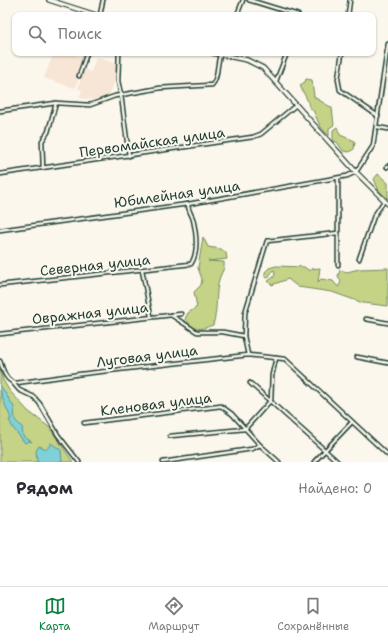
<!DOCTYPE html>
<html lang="ru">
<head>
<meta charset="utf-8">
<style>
	:root { --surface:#fff; --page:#f7f7f7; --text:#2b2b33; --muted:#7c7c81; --line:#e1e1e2; --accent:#0b8043 }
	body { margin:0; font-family:"Shantell Sans",sans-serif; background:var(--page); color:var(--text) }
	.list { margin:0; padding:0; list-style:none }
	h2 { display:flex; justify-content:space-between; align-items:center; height:52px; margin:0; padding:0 16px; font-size:17px }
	h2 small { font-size:13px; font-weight:400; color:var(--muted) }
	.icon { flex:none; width:22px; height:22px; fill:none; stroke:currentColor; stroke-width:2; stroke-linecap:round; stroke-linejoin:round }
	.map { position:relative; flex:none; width:388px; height:462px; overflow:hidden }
	.search { position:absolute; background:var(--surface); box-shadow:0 1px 3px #0004; left:12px; right:12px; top:12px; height:44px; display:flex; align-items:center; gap:10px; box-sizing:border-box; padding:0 14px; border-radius:8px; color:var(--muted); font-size:15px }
	.sheet { height:124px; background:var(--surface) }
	nav { display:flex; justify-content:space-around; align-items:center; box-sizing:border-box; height:56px; border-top:1px solid var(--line); background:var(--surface); font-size:11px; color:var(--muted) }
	nav a { display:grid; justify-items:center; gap:2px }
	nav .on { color:var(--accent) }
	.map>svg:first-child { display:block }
	.built { fill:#f7e5d5 }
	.green { fill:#c5d387; stroke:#72885e }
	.water { fill:#7fd0d7; stroke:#599596 }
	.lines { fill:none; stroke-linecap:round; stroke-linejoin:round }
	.street-casing { stroke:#1f3d34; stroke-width:5.5 }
	.secondary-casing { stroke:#1f3d34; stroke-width:6 }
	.street { stroke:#fbf7ec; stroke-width:2.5 }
	.secondary { stroke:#fbf7ec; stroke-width:3.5 }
	.labels { text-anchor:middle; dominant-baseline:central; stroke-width:4; stroke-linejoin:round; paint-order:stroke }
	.street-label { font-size:14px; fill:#1f3d34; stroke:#fbf7ec }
</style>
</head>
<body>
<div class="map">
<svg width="388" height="462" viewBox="0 0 388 462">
	<rect width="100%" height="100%" fill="#fbf7ec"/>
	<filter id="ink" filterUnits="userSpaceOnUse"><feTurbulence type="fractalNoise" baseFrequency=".025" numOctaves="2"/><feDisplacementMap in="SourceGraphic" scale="8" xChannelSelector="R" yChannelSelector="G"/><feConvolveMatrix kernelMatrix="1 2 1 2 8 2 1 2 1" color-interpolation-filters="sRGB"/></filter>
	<g filter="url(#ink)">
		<g class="built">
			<polygon points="54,53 70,53 84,58 76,87 74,88 44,78"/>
			<polygon points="96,57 116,64 116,76 109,97 93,100 79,98 82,90 78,89 82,73 85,70 91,72"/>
		</g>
		<g class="green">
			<path d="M 306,79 L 312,80 L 314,97 L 332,108 L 334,125 L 329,128 L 329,136 L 320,126 L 313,110 L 309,107 C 308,98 303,94 300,85 L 305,82 Z"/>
			<polygon points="337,127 340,135 355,141 354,149 349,152 343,151 337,142 333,141 333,130"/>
			<polygon points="378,174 388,183 388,199 379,191 374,179"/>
			<path d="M 203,237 L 208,247 L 221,249 L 226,253 L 227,259 L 208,261 L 224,262 C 225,270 221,272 219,280 C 215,294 218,310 213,325 C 200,330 194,331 185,319 L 188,313 L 197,307 L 194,292 L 201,285 L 202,279 L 198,268 Z"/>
			<polygon points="276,266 304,267 310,271 311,269 320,268 318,282 321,279 333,281 338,287 341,282 338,276 340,270 347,272 359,269 388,268 388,306 363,303 332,292 298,287 288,279 272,285 268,281 274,277 275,271 273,270 268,278 265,277 265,272 269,268"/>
			<polygon points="0,369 3,380 9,390 28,411 49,427 73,462 0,462"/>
		</g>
		<g class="water">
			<path d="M 0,385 L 14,407 L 15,420 L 22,427 L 23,436 L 32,442 L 29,441 L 25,443 L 13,428 L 9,420 L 11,419 C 7,407 0,398 0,385 Z"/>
			<polygon points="51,443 61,450 62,462 37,462 36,451 39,446 47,449"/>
		</g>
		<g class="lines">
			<g class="street-casing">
				<g id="street">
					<polyline points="249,0 298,15"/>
					<polyline points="100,15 103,0"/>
					<polyline points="237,15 243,0"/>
					<polyline points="348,15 350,0"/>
					<polyline points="119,53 118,81 121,95 129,156"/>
					<polyline points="342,53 338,79 340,90 378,116"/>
					<polyline points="79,76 87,53"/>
					<polyline points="276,81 287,53"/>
					<path d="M 0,111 L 56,103 L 90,105 L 115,96 L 160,88 L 212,85 C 219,78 216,63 221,53"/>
					<polyline points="377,127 388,129"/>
					<polyline points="387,167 388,166"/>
					<polyline points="43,168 42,141 48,132 56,103"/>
					<polyline points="0,174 253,137 261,134 296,105"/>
					<polyline points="0,230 188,204 347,176 356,172 373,146 388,44"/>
					<polyline points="359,259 374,216 384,201"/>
					<polyline points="338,265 338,179"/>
					<polyline points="142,270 151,316"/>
					<path d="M 0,285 L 191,264 C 199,252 196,232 193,219 C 191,213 188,211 188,204"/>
					<polyline points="171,315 197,332 223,332 244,336"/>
					<polyline points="366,319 388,323"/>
					<polyline points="0,334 181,314"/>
					<polyline points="248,355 244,336 245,313 267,241 338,233"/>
					<polyline points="357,357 388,363"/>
					<path d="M 0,361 C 3,369 5,381 16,383 L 81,374 L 248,355 L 285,359 L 388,455"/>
					<polyline points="13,383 19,390 34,397 40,404 58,435 79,462"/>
					<polyline points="250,383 338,462"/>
					<polyline points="84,423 221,406 232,414 260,445 279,462"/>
					<polyline points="170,436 245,429 271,400 272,375 276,358"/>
					<polyline points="163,462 252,449 260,445"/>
					<polyline points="314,462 352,422"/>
				</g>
			</g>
			<g class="secondary-casing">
				<g id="secondary">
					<polyline points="49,0 96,15"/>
					<polyline points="213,53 247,60 263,68 356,172 388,204"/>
				</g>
			</g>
			<use href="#street" class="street"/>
			<use href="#secondary" class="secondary"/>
		</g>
	</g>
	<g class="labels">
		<g class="street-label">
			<text transform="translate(152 142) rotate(-8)">Первомайская улица</text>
			<text transform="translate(177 194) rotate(-8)">Юбилейная улица</text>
			<text transform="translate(95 265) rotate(-6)">Северная улица</text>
			<text transform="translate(90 313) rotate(-6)">Овражная улица</text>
			<text transform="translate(147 356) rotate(-7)">Луговая улица</text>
			<text transform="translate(156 404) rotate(-7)">Кленовая улица</text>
		</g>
	</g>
</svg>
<div class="search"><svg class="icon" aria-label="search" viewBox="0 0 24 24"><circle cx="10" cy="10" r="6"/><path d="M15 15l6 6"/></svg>Поиск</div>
</div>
<section class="sheet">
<h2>Рядом<small>Найдено: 0</small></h2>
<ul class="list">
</ul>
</section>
<nav>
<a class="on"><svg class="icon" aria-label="map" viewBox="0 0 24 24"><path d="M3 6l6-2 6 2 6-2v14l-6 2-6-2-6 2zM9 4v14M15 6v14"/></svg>Карта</a>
<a><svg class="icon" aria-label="directions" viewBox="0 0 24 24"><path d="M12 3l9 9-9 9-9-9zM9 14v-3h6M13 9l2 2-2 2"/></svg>Маршрут</a>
<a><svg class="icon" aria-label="saved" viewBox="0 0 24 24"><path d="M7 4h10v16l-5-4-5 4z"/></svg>Сохранённые</a>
</nav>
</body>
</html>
